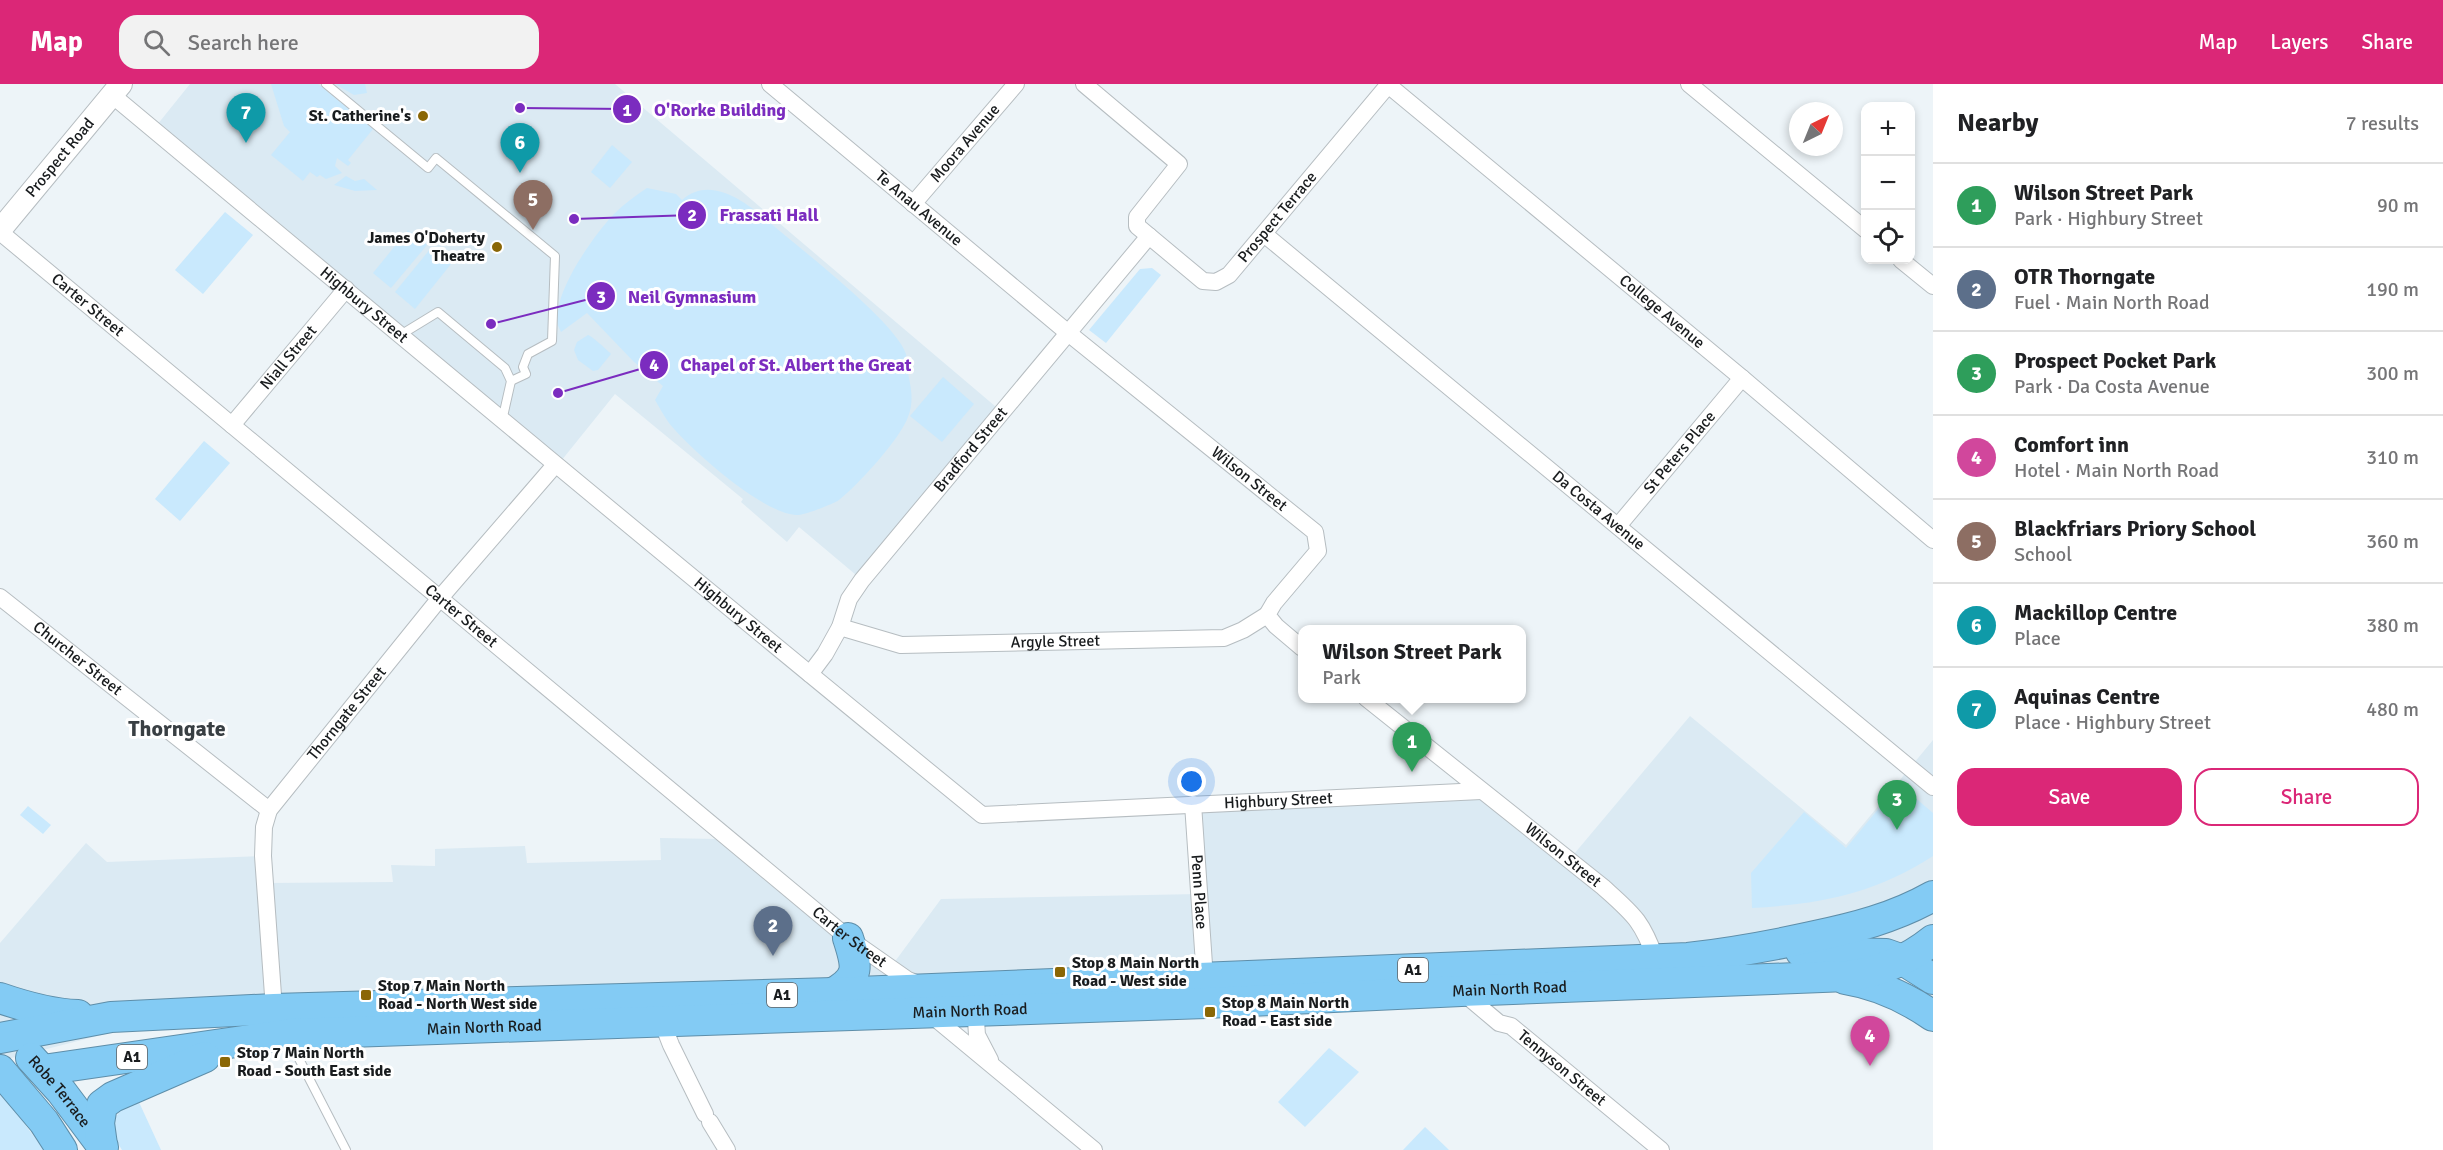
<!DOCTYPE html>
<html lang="en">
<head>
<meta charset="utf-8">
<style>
	:root { --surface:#fff; --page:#f2f2f2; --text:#202124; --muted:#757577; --line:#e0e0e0; --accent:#db2777 }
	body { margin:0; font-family:Signika,sans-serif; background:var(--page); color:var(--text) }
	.controls { position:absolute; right:18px; top:18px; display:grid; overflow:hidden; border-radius:12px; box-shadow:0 3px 9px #0003 }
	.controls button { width:54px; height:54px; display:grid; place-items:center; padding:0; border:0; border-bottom:2px solid var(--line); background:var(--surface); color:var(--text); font:30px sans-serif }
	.compass { position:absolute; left:1789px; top:18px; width:54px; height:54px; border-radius:50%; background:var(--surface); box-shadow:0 3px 9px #0003; rotate:43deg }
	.you { position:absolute; left:1192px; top:698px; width:21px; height:21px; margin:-15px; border:4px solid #fff; border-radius:50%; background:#1a73e8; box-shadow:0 0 0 9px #1a73e833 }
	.badge { display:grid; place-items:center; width:39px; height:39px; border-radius:50%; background:var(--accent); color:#fff; font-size:20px; font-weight:700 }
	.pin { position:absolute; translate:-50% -50px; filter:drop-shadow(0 2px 3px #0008) }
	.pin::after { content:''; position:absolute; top:32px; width:21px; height:18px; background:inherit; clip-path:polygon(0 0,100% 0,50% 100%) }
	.popup { position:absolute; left:1298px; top:541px; width:228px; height:78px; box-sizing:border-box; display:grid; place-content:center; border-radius:12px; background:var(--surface); filter:drop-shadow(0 2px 4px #0005); font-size:20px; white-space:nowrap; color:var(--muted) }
	.popup b { font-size:22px; color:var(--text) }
	.popup::after { content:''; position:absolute; left:50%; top:100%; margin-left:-12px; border:12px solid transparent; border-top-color:var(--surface) }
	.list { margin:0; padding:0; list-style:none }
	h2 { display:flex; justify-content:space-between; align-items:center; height:78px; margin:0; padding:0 24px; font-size:26px }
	h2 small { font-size:20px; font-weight:400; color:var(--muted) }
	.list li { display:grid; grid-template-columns:39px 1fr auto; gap:18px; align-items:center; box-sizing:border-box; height:84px; padding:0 24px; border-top:2px solid var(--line) }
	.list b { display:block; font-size:22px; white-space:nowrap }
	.list p { margin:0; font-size:20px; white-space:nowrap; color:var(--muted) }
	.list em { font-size:20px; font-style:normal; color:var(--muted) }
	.actions { display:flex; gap:12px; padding:18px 24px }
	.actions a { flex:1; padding:14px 0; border:2px solid var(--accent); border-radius:18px; text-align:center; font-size:21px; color:var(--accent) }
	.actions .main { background:var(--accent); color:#fff }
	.icon { flex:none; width:33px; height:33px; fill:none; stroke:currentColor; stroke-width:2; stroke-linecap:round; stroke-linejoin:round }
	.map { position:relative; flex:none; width:1933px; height:1066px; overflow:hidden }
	header { display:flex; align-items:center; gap:36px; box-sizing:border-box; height:84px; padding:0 30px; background:var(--accent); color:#fff }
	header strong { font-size:28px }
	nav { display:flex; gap:33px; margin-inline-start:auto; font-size:21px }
	.search { width:420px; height:54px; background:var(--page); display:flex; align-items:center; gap:15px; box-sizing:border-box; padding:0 21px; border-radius:18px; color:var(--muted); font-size:22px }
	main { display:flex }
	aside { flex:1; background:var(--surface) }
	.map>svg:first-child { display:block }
	.built { fill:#dbeaf3 }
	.green { fill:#c9e9fd }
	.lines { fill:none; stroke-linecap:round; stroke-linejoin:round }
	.lane-casing { stroke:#b6bdc1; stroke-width:10 }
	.street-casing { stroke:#b6bdc1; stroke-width:18 }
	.secondary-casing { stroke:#b6bdc1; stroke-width:24 }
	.highway-casing { stroke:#5e8ea9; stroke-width:32 }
	.lane { stroke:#fff; stroke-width:8 }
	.street { stroke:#fff; stroke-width:16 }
	.secondary { stroke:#fff; stroke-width:22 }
	.highway { stroke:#83cbf4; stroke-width:30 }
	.poi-dot { fill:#8a6706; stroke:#fff; stroke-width:2 }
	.labels { text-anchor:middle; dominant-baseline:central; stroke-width:6; stroke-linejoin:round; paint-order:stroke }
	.shield { fill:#fff; stroke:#5e6062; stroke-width:1.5 }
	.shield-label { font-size:15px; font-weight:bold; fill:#191c1e }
	.poi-label { font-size:16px; font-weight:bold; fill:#191c1e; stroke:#fff; text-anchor:start }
	.street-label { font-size:16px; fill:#191c1e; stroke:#fff }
	.district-label { font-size:22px; font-weight:bold; fill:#393f43; stroke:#fff }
	.leader { fill:none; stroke:#7b2cbf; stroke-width:2 }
	.callout-dot { fill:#7b2cbf; stroke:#fff; stroke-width:2 }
	.mark-label { font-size:18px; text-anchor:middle; font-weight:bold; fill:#fff }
	.callout-label { font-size:18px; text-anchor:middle; font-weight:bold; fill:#7b2cbf; stroke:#fff; stroke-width:6; stroke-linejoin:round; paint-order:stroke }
</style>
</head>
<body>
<header>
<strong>Map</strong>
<div class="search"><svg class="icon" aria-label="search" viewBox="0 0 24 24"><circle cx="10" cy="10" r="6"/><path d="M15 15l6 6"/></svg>Search here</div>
<nav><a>Map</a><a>Layers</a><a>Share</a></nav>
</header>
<main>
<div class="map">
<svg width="1933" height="1066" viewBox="0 0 1933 1066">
	<rect width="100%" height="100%" fill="#edf4f8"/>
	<g class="built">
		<polygon points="190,0 615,0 1002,328 862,496 799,443 787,458 741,418 743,415 615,310 557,382 157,41"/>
		<polygon points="1690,632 1846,761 1933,656 1933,917 1898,888 117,947 0,977 0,859 86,759 107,778 263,772 266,799 393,798 391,781 435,782 435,765 525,762 527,779 661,776 660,754 719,755 885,891 941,815 1199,810 1193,720 1481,707 1569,776"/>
	</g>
	<g class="green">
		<polygon points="271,0 318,0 373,45 348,76 351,79 348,82 337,74 335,82 342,89 326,95 320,91 317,93 310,88 303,97 271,71 290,48 284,42"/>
		<polygon points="335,0 365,0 367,9 354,11"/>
		<polygon points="612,61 632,78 610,104 591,88"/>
		<polygon points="346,92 355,97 364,95 377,106 355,107 334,101"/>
		<path d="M 647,104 L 676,110 L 682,116 C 710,91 745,117 769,138 C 798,163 896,238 906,270 C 907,274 907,279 907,283 C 910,301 915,315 908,333 C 900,355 858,401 839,416 C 833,420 803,432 796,431 C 762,429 691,366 669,339 C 664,332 659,323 655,316 L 663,302 L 634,278 L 587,229 L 561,248 C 559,244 557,240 557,236 C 556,205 593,152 614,130 C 624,120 635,112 647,104 Z"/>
		<polygon points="225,128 253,151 203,210 175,186"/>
		<polygon points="408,146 427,161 391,204 373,189"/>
		<polygon points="431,164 451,180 415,225 395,208"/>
		<polygon points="1152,184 1161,191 1106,259 1089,246 1140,185"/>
		<path d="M 588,251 C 592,252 608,267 611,270 L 598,286 L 593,287 L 578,276 L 574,266 L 577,258 Z"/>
		<polygon points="943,293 974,320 942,358 910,332"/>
		<polygon points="204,357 230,379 180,437 155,415"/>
		<path d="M 1899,700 L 1933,729 L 1933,772 C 1874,810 1821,820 1752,824 L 1751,789 L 1804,728 L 1846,764 Z"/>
		<polygon points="28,722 51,741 43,750 20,731"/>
		<polygon points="1329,964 1359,988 1305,1043 1278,1018"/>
		<polygon points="0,1011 15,1027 44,1066 0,1066"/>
		<path d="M 138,1016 L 161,1066 L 122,1066 L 110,1047 C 115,1030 122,1023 138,1016 Z"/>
		<polygon points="1425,1043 1447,1064 1449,1066 1403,1066"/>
	</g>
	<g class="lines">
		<g class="lane-casing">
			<g id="lane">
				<polyline points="326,0 428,84 436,74 555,172 552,257 528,270 523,283 526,290 511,297"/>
				<polyline points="402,250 438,228 505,284 511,297 502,337"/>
				<polyline points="293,956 296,969 346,1066"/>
			</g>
		</g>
		<g class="street-casing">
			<g id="street">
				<path id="s1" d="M 770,0 L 1067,248 L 1315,448 L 1318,467 L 1274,519 L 1267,531 L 1276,542 L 1302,564"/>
				<path id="s2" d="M 1084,0 L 1179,80 L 1137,133 L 1137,142 L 1203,197 L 1216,198 L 1229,191 L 1389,0"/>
				<path id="s3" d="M 1387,0 L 1742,294 L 1933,456"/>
				<polyline points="1689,0 1866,146"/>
				<path id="s4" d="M 112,11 C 401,252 690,493 982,731 L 1481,707"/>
				<path id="s5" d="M 913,120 L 1016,0"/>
				<path id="s6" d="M 0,148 L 848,854 L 908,896 L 921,901"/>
				<path id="s7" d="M 1264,150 L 1933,703"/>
				<polyline points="1901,176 1933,202"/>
				<path id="s8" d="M 232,341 L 346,205"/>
				<path id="s9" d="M 1618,442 L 1742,294"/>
				<path id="s10" d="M 0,513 L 269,726"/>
				<path id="s11" d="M 840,543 L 901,561 L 1224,554 L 1243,546 L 1267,531"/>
				<path id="s12" d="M 810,590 L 825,570 L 840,543 L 849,515 L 862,496 L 1149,152"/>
				<path id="s13" d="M 1366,614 L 1603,803 C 1633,830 1642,836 1656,876"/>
				<path id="s14" d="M 1193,720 L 1205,895"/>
				<path id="s15" d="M 1461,907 L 1499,939 L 1511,942 L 1661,1066"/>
				<polyline points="975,921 977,951 990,976"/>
				<path id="s16" d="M 274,925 L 263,772 L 264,743 L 269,726 L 440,514 L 555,381"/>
				<polyline points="929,929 1094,1066"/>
				<polyline points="662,938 671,961 705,1030"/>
				<polyline points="710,1038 727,1066"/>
			</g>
		</g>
		<g class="secondary-casing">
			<g id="secondary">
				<path id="s17" d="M 0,146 L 121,0"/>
			</g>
		</g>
		<g class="highway-casing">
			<g id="highway">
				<polyline points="1801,868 1886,870 1903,876 1933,895"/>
				<path d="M 1845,895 C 1876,900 1907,914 1933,932"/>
				<path d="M 833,909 C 861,893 857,882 848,854"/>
				<path d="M 0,914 C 26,923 51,930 78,931"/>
				<path d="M 0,954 L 111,933 L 274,925 L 833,909 L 1688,874 C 1730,869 1770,862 1811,853 C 1854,844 1894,834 1933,812"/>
				<path id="s18" d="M 31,974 L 61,1007 L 103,1063"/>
				<polyline points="0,986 44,1038 62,1066"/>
				<path id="s19" d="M 43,986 L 291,950 L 1206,919 L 1461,907 L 1848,892 C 1880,888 1908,876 1933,856"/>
				<polyline points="102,1061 99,1039 102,1021 113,1013 205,973"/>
			</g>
		</g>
		<use href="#lane" class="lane"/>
		<use href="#street" class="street"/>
		<use href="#secondary" class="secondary"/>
		<use href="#highway" class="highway"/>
	</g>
	<g class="poi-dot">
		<circle cx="423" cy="32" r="6"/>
		<circle cx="497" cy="163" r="6"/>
		<rect x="1054" y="882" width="12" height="12" rx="3"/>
		<rect x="360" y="905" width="12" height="12" rx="3"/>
		<rect x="1204" y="922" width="12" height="12" rx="3"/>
		<rect x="219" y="972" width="12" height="12" rx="3"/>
	</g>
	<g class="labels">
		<g class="shield">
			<rect x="1398" y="874" width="30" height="24" rx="4.5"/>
			<rect x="767" y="899" width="30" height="24" rx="4.5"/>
			<rect x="117" y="961" width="30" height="24" rx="4.5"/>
		</g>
		<g class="shield-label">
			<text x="1413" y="886">A1</text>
			<text x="782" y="911">A1</text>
			<text x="132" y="973">A1</text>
		</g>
		<g class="poi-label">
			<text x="411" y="32" text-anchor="end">St. Catherine's</text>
			<text x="485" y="154" text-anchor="end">James O'Doherty<tspan x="485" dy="18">Theatre</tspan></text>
			<text x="1072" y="879">Stop 8 Main North<tspan x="1072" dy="18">Road - West side</tspan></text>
			<text x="378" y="902">Stop 7 Main North<tspan x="378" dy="18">Road - North West side</tspan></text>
			<text x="1222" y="919">Stop 8 Main North<tspan x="1222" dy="18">Road - East side</tspan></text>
			<text x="237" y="969">Stop 7 Main North<tspan x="237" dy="18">Road - South East side</tspan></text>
		</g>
		<g class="street-label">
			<text stroke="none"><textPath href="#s5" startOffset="80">Moora Avenue</textPath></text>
			<text stroke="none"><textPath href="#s17" startOffset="94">Prospect Road</textPath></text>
			<text stroke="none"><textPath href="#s1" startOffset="194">Te Anau Avenue</textPath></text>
			<text stroke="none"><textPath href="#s2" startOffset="390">Prospect Terrace</textPath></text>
			<text stroke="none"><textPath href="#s4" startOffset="328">Highbury Street</textPath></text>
			<text stroke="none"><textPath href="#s6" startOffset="114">Carter Street</textPath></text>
			<text stroke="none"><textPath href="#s3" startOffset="357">College Avenue</textPath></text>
			<text stroke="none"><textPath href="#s8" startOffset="88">Niall Street</textPath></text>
			<text stroke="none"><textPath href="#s12" startOffset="278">Bradford Street</textPath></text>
			<text stroke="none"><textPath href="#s9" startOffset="96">St Peters Place</textPath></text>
			<text stroke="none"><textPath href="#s1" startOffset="621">Wilson Street</textPath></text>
			<text stroke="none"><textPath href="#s7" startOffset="434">Da Costa Avenue</textPath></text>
			<text stroke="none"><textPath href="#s6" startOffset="600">Carter Street</textPath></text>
			<text stroke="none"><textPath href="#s4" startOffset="814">Highbury Street</textPath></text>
			<text stroke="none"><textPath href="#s11" startOffset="218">Argyle Street</textPath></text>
			<text stroke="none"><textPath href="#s10" startOffset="99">Churcher Street</textPath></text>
			<text stroke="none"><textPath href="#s16" startOffset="324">Thorngate Street</textPath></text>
			<text stroke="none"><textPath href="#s4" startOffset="1426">Highbury Street</textPath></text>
			<text stroke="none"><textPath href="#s13" startOffset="252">Wilson Street</textPath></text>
			<text stroke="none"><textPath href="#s14" startOffset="88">Penn Place</textPath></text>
			<text stroke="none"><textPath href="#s6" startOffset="1104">Carter Street</textPath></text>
			<text stroke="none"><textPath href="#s19" startOffset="1470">Main North Road</textPath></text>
			<text stroke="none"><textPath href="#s19" startOffset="930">Main North Road</textPath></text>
			<text stroke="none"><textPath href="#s19" startOffset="444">Main North Road</textPath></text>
			<text stroke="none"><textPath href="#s15" startOffset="128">Tennyson Street</textPath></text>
			<text stroke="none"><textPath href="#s18" startOffset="44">Robe Terrace</textPath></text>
		</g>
		<g class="district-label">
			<text x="177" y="644">Thorngate</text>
		</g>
	</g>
	<path class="leader" d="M520 24L627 25M574 135L692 131M491 240L601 212M558 309L654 281"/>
	<g class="callout-dot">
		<circle cx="520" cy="24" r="6"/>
		<circle cx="574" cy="135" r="6"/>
		<circle cx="491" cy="240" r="6"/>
		<circle cx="558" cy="309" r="6"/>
		<circle cx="627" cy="25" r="15"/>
		<circle cx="692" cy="131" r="15"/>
		<circle cx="601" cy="212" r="15"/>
		<circle cx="654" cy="281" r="15"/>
	</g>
	<g class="mark-label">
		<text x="627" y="32">1</text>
		<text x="692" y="137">2</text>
		<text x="601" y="219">3</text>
		<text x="654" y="287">4</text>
	</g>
	<g class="callout-label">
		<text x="720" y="32">O'Rorke Building</text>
		<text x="769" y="137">Frassati Hall</text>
		<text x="692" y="219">Neil Gymnasium</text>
		<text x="796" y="287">Chapel of St. Albert the Great</text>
	</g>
</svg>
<div class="controls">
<button>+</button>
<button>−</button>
<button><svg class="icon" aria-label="locate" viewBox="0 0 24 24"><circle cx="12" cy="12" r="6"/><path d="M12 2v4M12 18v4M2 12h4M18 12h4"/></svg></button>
</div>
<svg class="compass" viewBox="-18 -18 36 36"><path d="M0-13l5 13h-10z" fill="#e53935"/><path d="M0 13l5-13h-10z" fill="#757577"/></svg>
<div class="you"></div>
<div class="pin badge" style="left:1412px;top:688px;background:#2e9e5b">1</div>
<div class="popup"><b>Wilson Street Park</b>Park</div>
<div class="pin badge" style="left:773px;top:872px;background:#5c6f8a">2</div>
<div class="pin badge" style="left:1897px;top:746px;background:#2e9e5b">3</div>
<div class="pin badge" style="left:1870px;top:982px;background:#d1479c">4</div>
<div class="pin badge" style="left:533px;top:146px;background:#8d6e63">5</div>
<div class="pin badge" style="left:520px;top:89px;background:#0f9aa8">6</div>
<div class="pin badge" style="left:246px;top:59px;background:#0f9aa8">7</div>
</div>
<aside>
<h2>Nearby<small>7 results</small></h2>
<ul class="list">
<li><span class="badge" style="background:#2e9e5b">1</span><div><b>Wilson Street Park</b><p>Park · Highbury Street</p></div><em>90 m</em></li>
<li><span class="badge" style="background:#5c6f8a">2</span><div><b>OTR Thorngate</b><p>Fuel · Main North Road</p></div><em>190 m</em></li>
<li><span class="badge" style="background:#2e9e5b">3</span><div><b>Prospect Pocket Park</b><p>Park · Da Costa Avenue</p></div><em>300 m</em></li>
<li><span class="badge" style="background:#d1479c">4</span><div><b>Comfort inn</b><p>Hotel · Main North Road</p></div><em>310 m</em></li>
<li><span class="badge" style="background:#8d6e63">5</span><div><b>Blackfriars Priory School</b><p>School</p></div><em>360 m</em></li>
<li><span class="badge" style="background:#0f9aa8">6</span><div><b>Mackillop Centre</b><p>Place</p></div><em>380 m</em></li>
<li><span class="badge" style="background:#0f9aa8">7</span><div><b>Aquinas Centre</b><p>Place · Highbury Street</p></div><em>480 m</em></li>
</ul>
<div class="actions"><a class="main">Save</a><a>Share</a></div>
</aside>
</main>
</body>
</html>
